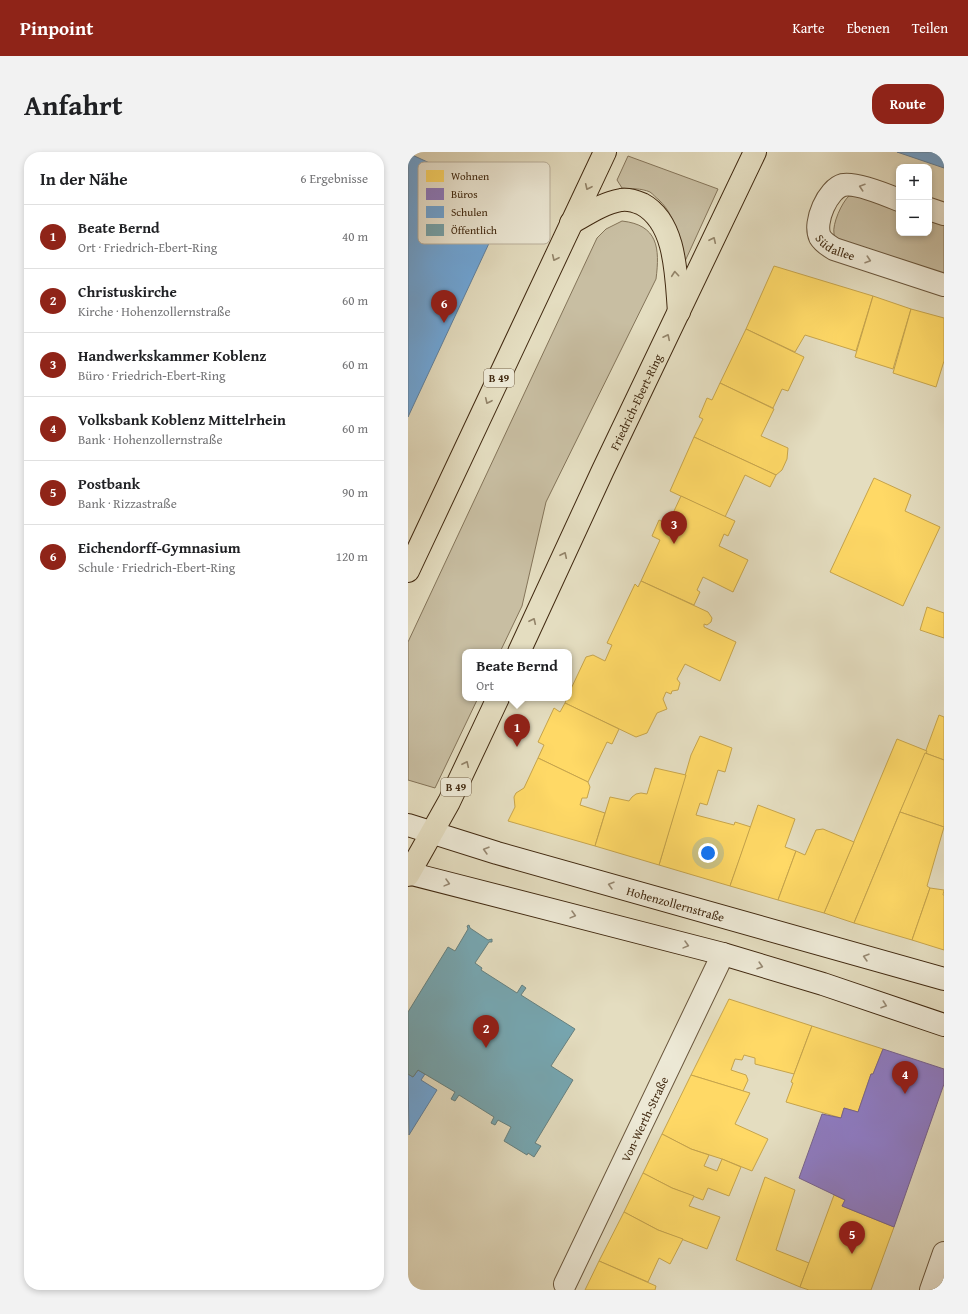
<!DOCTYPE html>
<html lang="de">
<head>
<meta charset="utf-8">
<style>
	:root { --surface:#fff; --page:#f2f2f2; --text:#202124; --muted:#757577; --line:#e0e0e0; --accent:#8f2418 }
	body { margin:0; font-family:"Gentium Book Plus",serif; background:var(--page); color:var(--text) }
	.controls { position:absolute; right:12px; top:12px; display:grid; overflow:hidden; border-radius:8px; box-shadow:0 2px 6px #0003 }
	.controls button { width:36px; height:36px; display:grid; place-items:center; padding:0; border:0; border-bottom:1px solid var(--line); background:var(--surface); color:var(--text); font:20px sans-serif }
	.you { position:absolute; left:300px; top:701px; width:14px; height:14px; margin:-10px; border:3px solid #fff; border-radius:50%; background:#1a73e8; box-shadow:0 0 0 6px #1a73e833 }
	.badge { display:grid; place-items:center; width:26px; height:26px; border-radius:50%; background:var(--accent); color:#fff; font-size:13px; font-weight:700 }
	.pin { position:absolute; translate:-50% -33px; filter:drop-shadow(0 1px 2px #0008) }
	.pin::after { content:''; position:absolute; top:21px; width:14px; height:12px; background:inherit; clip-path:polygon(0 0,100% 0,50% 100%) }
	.popup { position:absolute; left:54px; top:497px; width:110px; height:52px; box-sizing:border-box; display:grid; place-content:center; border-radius:8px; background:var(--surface); filter:drop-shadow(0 1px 3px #0005); font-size:13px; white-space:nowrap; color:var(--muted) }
	.popup b { font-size:15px; color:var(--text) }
	.popup::after { content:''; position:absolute; left:50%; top:100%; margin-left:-8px; border:8px solid transparent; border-top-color:var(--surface) }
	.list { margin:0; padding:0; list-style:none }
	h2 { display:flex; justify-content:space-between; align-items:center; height:52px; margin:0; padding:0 16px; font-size:17px }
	h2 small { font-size:13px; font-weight:400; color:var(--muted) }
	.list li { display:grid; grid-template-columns:26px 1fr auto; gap:12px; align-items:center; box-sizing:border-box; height:64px; padding:0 16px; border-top:1px solid var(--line) }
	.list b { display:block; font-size:15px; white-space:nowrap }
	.list p { margin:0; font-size:13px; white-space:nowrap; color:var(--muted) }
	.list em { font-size:13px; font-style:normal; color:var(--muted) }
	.map { position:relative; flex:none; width:536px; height:1138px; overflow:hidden; border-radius:16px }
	header { display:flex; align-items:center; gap:24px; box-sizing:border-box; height:56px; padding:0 20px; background:var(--accent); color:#fff }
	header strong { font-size:19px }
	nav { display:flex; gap:22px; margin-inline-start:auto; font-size:14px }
	.intro { display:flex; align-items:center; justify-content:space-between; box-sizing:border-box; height:96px; padding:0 24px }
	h1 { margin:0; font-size:28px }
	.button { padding:10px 18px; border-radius:16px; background:var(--accent); color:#fff; font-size:14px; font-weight:700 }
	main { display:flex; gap:24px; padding:0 24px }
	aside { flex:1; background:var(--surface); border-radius:16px; box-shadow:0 2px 6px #0003 }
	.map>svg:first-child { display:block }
	.green { fill:#c8bea2; stroke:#847459 }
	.homes { fill:#ffd966; stroke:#c6a44c }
	.offices { fill:#8e7cc3; stroke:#77638d }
	.schools { fill:#6fa8dc; stroke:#61829f }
	.public { fill:#76a5af; stroke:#66807f }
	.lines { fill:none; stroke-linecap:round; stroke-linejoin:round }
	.street-casing { stroke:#6a563c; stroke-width:24 }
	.secondary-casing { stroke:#412910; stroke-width:24 }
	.primary-casing { stroke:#412910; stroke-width:24 }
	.street { stroke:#ede9d6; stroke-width:22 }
	.secondary { stroke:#ede9d6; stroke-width:22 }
	.primary { stroke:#e4ddc0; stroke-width:22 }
	.oneway { stroke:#928368 }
	.oneway2 { stroke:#978973 }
	.labels { text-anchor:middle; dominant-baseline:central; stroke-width:4; stroke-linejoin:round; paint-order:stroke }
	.shield { fill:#ede9d6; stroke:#75634b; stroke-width:1 }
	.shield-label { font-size:11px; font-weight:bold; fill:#412910 }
	.street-label { font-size:12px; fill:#412910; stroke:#ede9d6 }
	.key { fill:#ede9d6; stroke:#b9af9b; stroke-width:1 }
	.key-label { font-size:11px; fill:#412910 }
</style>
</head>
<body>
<header>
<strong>Pinpoint</strong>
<nav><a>Karte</a><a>Ebenen</a><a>Teilen</a></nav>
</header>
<div class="intro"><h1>Anfahrt</h1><a class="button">Route</a></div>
<main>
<aside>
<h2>In der Nähe<small>6 Ergebnisse</small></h2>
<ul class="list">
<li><span class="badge">1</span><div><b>Beate Bernd</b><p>Ort · Friedrich-Ebert-Ring</p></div><em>40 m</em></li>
<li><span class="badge">2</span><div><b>Christuskirche</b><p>Kirche · Hohenzollernstraße</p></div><em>60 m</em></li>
<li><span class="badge">3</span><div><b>Handwerkskammer Koblenz</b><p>Büro · Friedrich-Ebert-Ring</p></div><em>60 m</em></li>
<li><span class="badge">4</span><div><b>Volksbank Koblenz Mittelrhein</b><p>Bank · Hohenzollernstraße</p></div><em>60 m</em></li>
<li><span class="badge">5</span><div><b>Postbank</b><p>Bank · Rizzastraße</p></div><em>90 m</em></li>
<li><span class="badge">6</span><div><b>Eichendorff-Gymnasium</b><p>Schule · Friedrich-Ebert-Ring</p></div><em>120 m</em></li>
</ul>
</aside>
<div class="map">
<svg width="536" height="1138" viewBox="0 0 536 1138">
	<rect width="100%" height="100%" fill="#e4ddc0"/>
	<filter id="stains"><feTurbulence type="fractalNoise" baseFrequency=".005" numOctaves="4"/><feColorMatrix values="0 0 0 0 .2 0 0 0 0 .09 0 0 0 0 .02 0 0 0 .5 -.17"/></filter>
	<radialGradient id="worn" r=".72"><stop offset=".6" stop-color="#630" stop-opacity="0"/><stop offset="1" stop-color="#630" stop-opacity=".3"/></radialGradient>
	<g class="green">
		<path d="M 220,4 L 310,37 L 273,118 C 271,93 271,67 251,48 C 248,46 245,42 242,40 C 233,36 223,37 214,36 L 209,28 Z"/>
		<path d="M 441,44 L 448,44 L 491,58 L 491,81 L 521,81 L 521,68 L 536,73 L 536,125 L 428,88 C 427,86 426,84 426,82 C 424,72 434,50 441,44 Z"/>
		<path d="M 214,69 C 250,73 252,96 248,127 L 138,350 L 114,454 L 92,500 L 57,500 L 57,546 L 70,546 L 27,636 L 0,628 L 0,490 L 189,86 L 198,77 Z"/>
	</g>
	<g class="homes">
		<polygon points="366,114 465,144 448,199 397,183 387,200 338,177"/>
		<polygon points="465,144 503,157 485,217 447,205"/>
		<polygon points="503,157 536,166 536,209 528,235 485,221"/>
		<polygon points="338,177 396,205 380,239 374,237 365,256 312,231"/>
		<polygon points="312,231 366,257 353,284 380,296 379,307 374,318 368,323 286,285 295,267 291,265 299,246 304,248"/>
		<polygon points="286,285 368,323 362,335 337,323 317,365 262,339"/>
		<polygon points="466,326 503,343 497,359 532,375 495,454 422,420"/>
		<polygon points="273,344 327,369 320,384 316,382 311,394 340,408 325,440 295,425 289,438 292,440 286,453 233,429 252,388 244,384 251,368 260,372"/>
		<polygon points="233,429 300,460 304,466 303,470 299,473 296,472 296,475 328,490 312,529 277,512 269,527 272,531 270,538 264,539 263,542 258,540 255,547 259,557 249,561 239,581 228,585 157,551 159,546 161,546 161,541 178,505 185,503 197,509 204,493 199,491 227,432 230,435"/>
		<polygon points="519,455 536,461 536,486 512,478"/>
		<polygon points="157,551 211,577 204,592 199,590 180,630 130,606 136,593 130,590 146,556 152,560"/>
		<polygon points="531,563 536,565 536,608 517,601"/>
		<polygon points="292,584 324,596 317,620 310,618 299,653 292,651 288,663 326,673 327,670 343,675 322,734 251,713 283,603"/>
		<polygon points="489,587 519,599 492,660 446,771 416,761"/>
		<polygon points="517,601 536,608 536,675 492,660"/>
		<polygon points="130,606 180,630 182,635 179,646 174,646 172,653 197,661 187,694 100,669 107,655 106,645 108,641 116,636"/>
		<polygon points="247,616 278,623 251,713 187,694 202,645 221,649 224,645 228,642 233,641 239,642"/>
		<polygon points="350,653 387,667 377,695 388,699 370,748 322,734"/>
		<polygon points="492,660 536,675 519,734 522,736 504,788 446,771"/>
		<polygon points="415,677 446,690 416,761 370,748 388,699 397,703 408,678"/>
		<polygon points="522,736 536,738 535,743 536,743 536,798 504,788"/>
		<polygon points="321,847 404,874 386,922 347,912 347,906 336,903 334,908 327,907 323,918 338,923 340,928 335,939 283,923"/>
		<polygon points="404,874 475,897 465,922 463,922 450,960 436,956 433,966 378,950 385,931 383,930"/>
		<polygon points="283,923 342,941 327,972 360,987 344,1019 314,1007 283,997 254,982"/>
		<polygon points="254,982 283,997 301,1003 296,1014 309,1019 314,1007 333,1015 321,1044 300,1036 295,1048 264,1036 235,1021"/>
		<polygon points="235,1021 264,1036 286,1044 281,1054 312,1065 299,1097 250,1078 216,1060"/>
		<polygon points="357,1025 387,1038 368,1098 401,1111 392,1135 328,1108"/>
		<polygon points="426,1043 437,1048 434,1054 486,1075 463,1138 401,1138 392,1135"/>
		<polygon points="216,1060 250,1078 275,1087 262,1112 251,1106 240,1130 191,1109"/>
		<polygon points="191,1109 248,1134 247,1138 177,1138"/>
	</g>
	<polygon class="offices" points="475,897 536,917 536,932 486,1075 434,1054 437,1048 391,1026 414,962 433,966 436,956 450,960 463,922 465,922"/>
	<g class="schools">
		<polygon points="489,0 536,0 536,16"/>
		<polygon points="0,1 108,51 90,90 83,87 0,265"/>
		<polygon points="10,918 17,922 13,928 29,938 1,983 0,922 5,925"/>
	</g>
	<polygon class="public" points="61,773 62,776 80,788 84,787 84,790 81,790 67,811 74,816 73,818 109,841 114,833 118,836 113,843 167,877 143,914 165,928 127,991 133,994 126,1005 120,1001 119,1003 96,989 103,975 90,968 87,973 83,971 86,965 51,943 47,949 43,947 47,940 10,918 5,925 0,922 0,860 40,795 47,799 60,777 59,774"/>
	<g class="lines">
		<g class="street-casing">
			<g id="street">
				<path id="s1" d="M 491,48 C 479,43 447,30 435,33 C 420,37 405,70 412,85 C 415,90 421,94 426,97 L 536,133"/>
				<polyline points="521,57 536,62"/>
				<path id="s2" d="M 157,1132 L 315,802"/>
				<polyline points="523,1138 536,1101"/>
			</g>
		</g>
		<g class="secondary-casing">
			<g id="secondary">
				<path id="s3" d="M 0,673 L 89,701 L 536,827"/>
				<polyline points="0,721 315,802 415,832 536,873"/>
			</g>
		</g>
		<g class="primary-casing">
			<g id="primary">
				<path d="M 163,71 C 179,62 195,51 213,48 C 220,47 227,49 234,52 C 269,71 268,125 271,160"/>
				<polyline points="0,419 197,0"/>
				<path id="s4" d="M 111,500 L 195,318 L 347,0"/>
				<polyline points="0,723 41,650 90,546"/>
			</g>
		</g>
		<use href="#street" class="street"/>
		<use href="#secondary" class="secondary"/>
		<use href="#primary" class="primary"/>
	</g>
	<defs><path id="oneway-chevron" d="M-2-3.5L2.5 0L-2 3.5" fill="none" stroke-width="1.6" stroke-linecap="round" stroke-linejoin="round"/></defs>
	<g class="oneway">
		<use href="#oneway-chevron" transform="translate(180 35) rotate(115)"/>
		<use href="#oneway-chevron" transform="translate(305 88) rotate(-65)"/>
		<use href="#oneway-chevron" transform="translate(147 106) rotate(115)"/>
		<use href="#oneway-chevron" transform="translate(267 122) rotate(-95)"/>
		<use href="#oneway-chevron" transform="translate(259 185) rotate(-64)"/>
		<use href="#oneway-chevron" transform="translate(80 249) rotate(115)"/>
		<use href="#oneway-chevron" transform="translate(156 403) rotate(-65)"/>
		<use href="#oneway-chevron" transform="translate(125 469) rotate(-65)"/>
		<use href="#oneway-chevron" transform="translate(58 612) rotate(-65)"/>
	</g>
	<g class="oneway2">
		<use href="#oneway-chevron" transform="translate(454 35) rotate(-162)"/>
		<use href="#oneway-chevron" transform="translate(460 108) rotate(18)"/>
		<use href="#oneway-chevron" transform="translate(78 698) rotate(-164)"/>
		<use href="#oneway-chevron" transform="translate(39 731) rotate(15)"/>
		<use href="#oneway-chevron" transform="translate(203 733) rotate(-164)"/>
		<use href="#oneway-chevron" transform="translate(165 763) rotate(15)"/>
		<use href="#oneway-chevron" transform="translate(278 793) rotate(15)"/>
		<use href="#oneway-chevron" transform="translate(458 805) rotate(-164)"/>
		<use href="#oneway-chevron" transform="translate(352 814) rotate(17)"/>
		<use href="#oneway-chevron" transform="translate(476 853) rotate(19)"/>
	</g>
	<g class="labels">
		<g class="shield">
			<rect x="76" y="217" width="30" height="18" rx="3"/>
			<rect x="33" y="626" width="30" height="18" rx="3"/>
		</g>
		<g class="shield-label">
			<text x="91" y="226">B 49</text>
			<text x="48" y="635">B 49</text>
		</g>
		<g class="street-label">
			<text stroke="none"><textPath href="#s1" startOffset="139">Südallee</textPath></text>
			<text stroke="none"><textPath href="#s4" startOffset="276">Friedrich-Ebert-Ring</textPath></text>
			<text stroke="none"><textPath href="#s3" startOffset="279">Hohenzollernstraße</textPath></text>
			<text stroke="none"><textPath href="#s2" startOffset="183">Von-Werth-Straße</textPath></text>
		</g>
	</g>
	<rect x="10" y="10" width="132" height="82" rx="6" class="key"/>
	<rect x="18" y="18" width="18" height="12" fill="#ffd966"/>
	<rect x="18" y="36" width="18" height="12" fill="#8e7cc3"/>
	<rect x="18" y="54" width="18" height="12" fill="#6fa8dc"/>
	<rect x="18" y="72" width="18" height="12" fill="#76a5af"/>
	<g class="key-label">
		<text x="43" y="28">Wohnen</text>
		<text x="43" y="46">Büros</text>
		<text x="43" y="64">Schulen</text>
		<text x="43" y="82">Öffentlich</text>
	</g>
	<rect width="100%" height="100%" filter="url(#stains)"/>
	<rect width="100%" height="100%" fill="url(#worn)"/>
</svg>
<div class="controls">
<button>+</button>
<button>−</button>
</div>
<div class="you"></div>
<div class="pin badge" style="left:109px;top:595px">1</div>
<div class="popup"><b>Beate Bernd</b>Ort</div>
<div class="pin badge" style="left:78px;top:896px">2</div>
<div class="pin badge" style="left:266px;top:392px">3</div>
<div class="pin badge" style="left:497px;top:942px">4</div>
<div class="pin badge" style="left:444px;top:1102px">5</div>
<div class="pin badge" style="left:36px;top:171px">6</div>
</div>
</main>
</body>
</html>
